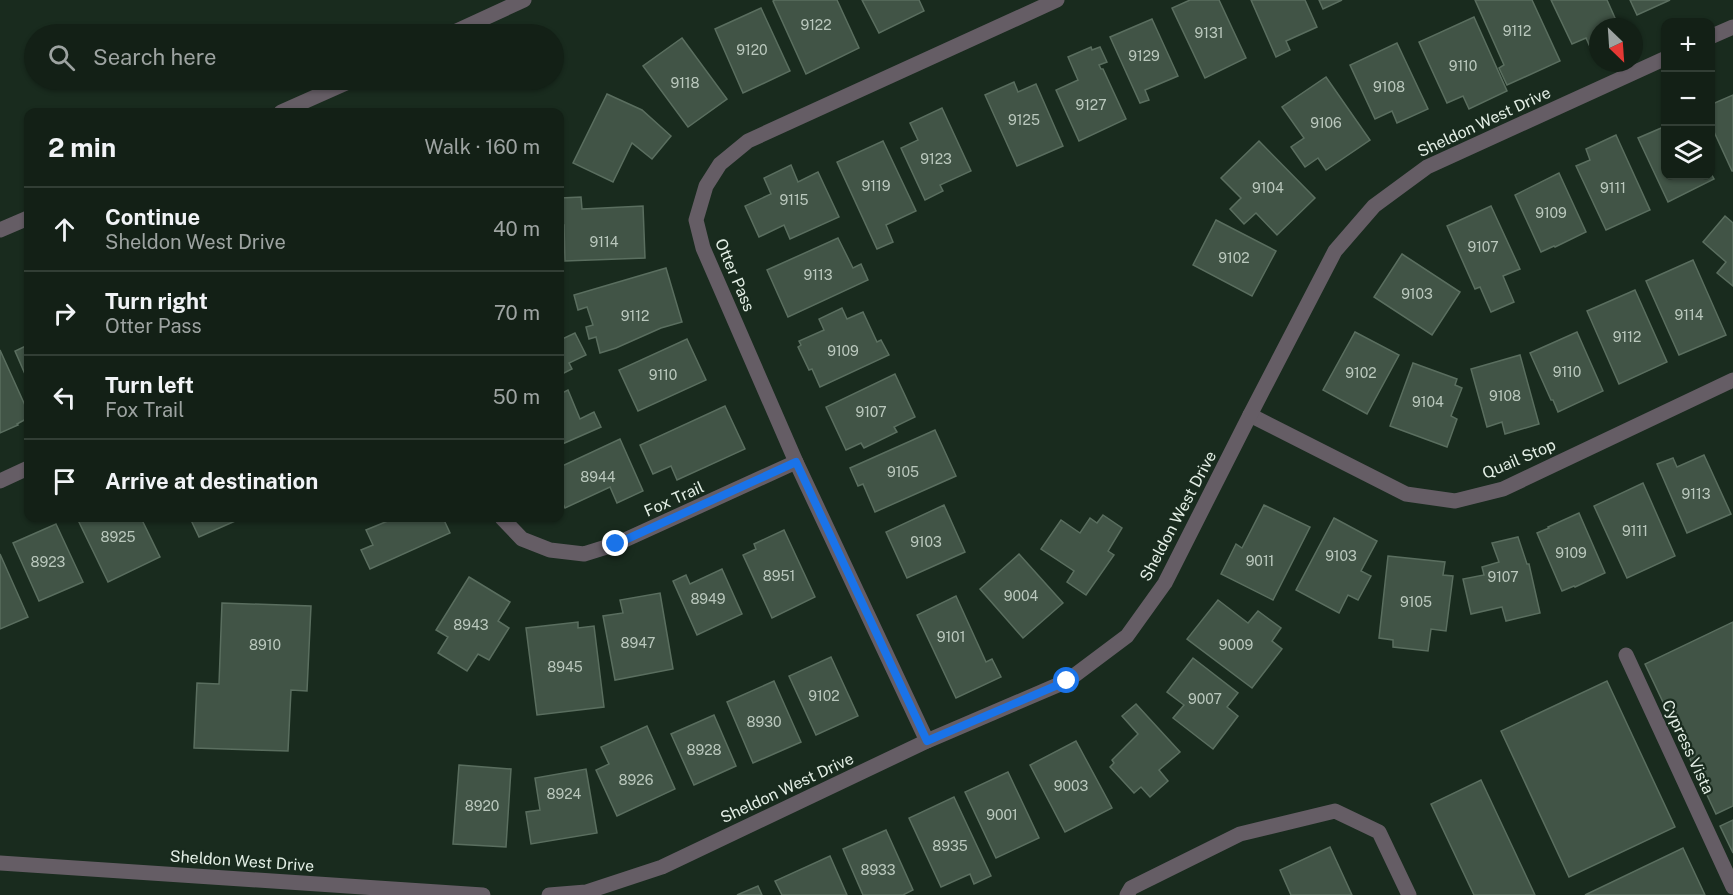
<!DOCTYPE html>
<html lang="en">
<head>
<meta charset="utf-8">
<style>
	:root { --surface:#132016; --page:#1c281f; --text:#f1f3f6; --muted:#9da3a1; --line:#323e35 }
	body { margin:0; font-family:"Public Sans",sans-serif; background:var(--page); color:var(--text) }
	.controls { position:absolute; right:18px; top:18px; display:grid; overflow:hidden; border-radius:12px; box-shadow:0 2px 4px #0004 }
	.controls button { width:54px; height:54px; display:grid; place-items:center; padding:0; border:0; border-bottom:2px solid var(--line); background:var(--surface); color:var(--text); font:30px sans-serif }
	.compass { position:absolute; left:1589px; top:18px; width:54px; height:54px; border-radius:50%; background:var(--surface); box-shadow:0 2px 4px #0004; rotate:155deg }
	.stop { position:absolute; width:18px; height:18px; margin:-14px; border:4px solid #1a73e8; border-radius:50%; background:#fff }
	.stop.end { background:#1a73e8; border-color:#fff; box-shadow:0 2px 6px #0008 }
	.list { margin:0; padding:0; list-style:none }
	h2 { display:flex; justify-content:space-between; align-items:center; height:78px; margin:0; padding:0 24px; font-size:26px }
	h2 small { font-size:20px; font-weight:400; color:var(--muted) }
	.list li { display:grid; grid-template-columns:39px 1fr auto; gap:18px; align-items:center; box-sizing:border-box; height:84px; padding:0 24px; border-top:2px solid var(--line) }
	.list b { display:block; font-size:22px; white-space:nowrap }
	.list p { margin:0; font-size:20px; white-space:nowrap; color:var(--muted) }
	.list em { font-size:20px; font-style:normal; color:var(--muted) }
	.icon { flex:none; width:33px; height:33px; fill:none; stroke:currentColor; stroke-width:2; stroke-linecap:round; stroke-linejoin:round }
	.map { position:relative; flex:none; width:1733px; height:895px; overflow:hidden }
	.search { position:absolute; background:var(--surface); box-shadow:0 2px 4px #0004; left:24px; top:24px; width:540px; height:66px; display:flex; align-items:center; gap:15px; box-sizing:border-box; padding:0 21px; border-radius:33px; color:var(--muted); font-size:22px }
	.panel { position:absolute; background:var(--surface); box-shadow:0 2px 4px #0004; left:24px; top:108px; width:540px; height:414px; border-radius:12px }
	.map>svg:first-child { display:block }
	.building { fill:#415446; stroke:#5a6e5f; stroke-width:1.5 }
	.lines { fill:none; stroke-linecap:round; stroke-linejoin:round }
	.minor { stroke:#655d65; stroke-width:15 }
	.route { stroke:#1a73e8; stroke-width:8 }
	.labels { text-anchor:middle; dominant-baseline:central; stroke-width:4.5; stroke-linejoin:round; paint-order:stroke }
	.number-label { font-size:14px; fill:#bac8bd }
	.street-label { font-size:16px; fill:#e3eee5; stroke:#192b1e }
</style>
</head>
<body>
<div class="map">
<svg width="1733" height="895" viewBox="0 0 1733 895">
	<rect width="100%" height="100%" fill="#192b1e"/>
	<g class="building">
		<polygon points="775,0 837,0 859,48 806,74 773,1"/>
		<polygon points="862,0 919,0 924,11 879,33"/>
		<polygon points="1190,0 1219,0 1246,58 1205,78 1172,8"/>
		<polygon points="1251,0 1305,0 1317,27 1286,41 1290,50 1276,57"/>
		<polygon points="1319,0 1342,0 1323,9"/>
		<polygon points="1475,0 1532,0 1560,61 1507,85 1499,68 1504,65"/>
		<polygon points="1551,0 1607,0 1619,27 1598,27 1598,46 1591,49 1586,38 1572,44"/>
		<polygon points="1630,0 1670,0 1637,15"/>
		<polygon points="761,8 790,71 743,93 715,29"/>
		<polygon points="1474,17 1507,91 1469,109 1463,96 1447,103 1419,42"/>
		<polygon points="1152,19 1178,76 1145,90 1149,100 1140,103 1110,37"/>
		<polygon points="682,38 727,99 688,127 643,66"/>
		<polygon points="1397,43 1428,109 1397,123 1392,111 1375,119 1350,65"/>
		<polygon points="1091,47 1092,50 1100,47 1107,62 1099,65 1101,69 1103,69 1126,119 1079,141 1056,90 1078,80 1068,57"/>
		<polygon points="1326,77 1370,140 1326,170 1318,158 1305,167 1291,147 1304,138 1282,107"/>
		<polygon points="1014,82 1018,92 1036,84 1063,146 1017,166 985,95"/>
		<polygon points="607,94 642,110 671,136 652,159 632,143 613,182 573,163"/>
		<polygon points="1733,95 1733,171 1732,171 1710,123 1710,105"/>
		<polygon points="942,108 971,171 940,185 943,191 925,200 901,148 918,140 910,123"/>
		<polygon points="1666,126 1666,176 1710,176 1710,172 1714,179 1668,202 1638,138"/>
		<polygon points="1616,135 1650,210 1606,230 1576,166 1590,160 1586,149"/>
		<polygon points="883,141 916,211 886,225 893,242 877,249 837,162"/>
		<polygon points="1259,141 1315,198 1277,235 1256,213 1244,224 1230,209 1241,198 1221,178"/>
		<polygon points="791,165 798,182 818,172 839,217 790,239 784,225 759,237 745,206 771,194 764,178"/>
		<polygon points="1559,173 1586,232 1555,247 1554,246 1541,252 1515,195"/>
		<polygon points="581,197 582,209 643,206 645,258 565,261 564,225 560,225 560,198"/>
		<polygon points="1491,206 1520,269 1503,276 1514,302 1491,312 1480,287 1475,289 1447,226"/>
		<polygon points="1725,216 1733,223 1733,286 1717,273 1726,262 1703,242"/>
		<polygon points="1216,220 1276,251 1252,296 1193,265"/>
		<polygon points="838,238 853,268 861,264 868,280 788,317 767,270"/>
		<polygon points="1402,254 1460,292 1432,335 1374,297"/>
		<polygon points="1693,260 1726,335 1679,355 1646,281"/>
		<polygon points="666,268 682,322 661,328 616,348 600,353 596,337 589,339 586,327 593,325 587,307 578,310 574,295"/>
		<polygon points="1635,290 1667,362 1619,384 1587,311"/>
		<polygon points="842,308 847,319 863,312 877,342 881,340 889,355 820,387 812,369 809,370 798,347 801,345 799,341 824,330 819,319"/>
		<polygon points="1355,332 1399,355 1367,414 1323,390"/>
		<polygon points="1577,332 1603,391 1558,412 1553,400 1551,400 1530,353"/>
		<polygon points="575,333 586,355 569,363 572,369 560,375 560,340"/>
		<polygon points="687,339 706,380 638,411 619,370"/>
		<polygon points="28,345 28,381 15,351"/>
		<polygon points="0,350 28,412 28,418 17,424 18,425 0,433"/>
		<polygon points="1520,355 1539,424 1505,434 1502,422 1487,427 1471,369"/>
		<polygon points="1413,363 1457,379 1455,385 1462,388 1451,416 1457,419 1447,447 1390,426"/>
		<polygon points="895,374 915,417 894,427 897,432 864,448 861,443 846,450 826,407"/>
		<polygon points="568,390 580,419 594,412 601,427 560,445 560,394"/>
		<polygon points="725,406 745,449 677,480 671,466 653,474 640,445"/>
		<polygon points="935,430 956,476 875,512 863,484 858,486 850,468"/>
		<polygon points="620,439 643,491 617,503 610,487 565,508 560,497 560,467"/>
		<polygon points="1704,455 1731,514 1687,533 1657,464 1673,458 1677,467"/>
		<polygon points="1643,483 1675,556 1627,578 1594,506"/>
		<polygon points="944,505 965,552 907,578 886,532"/>
		<polygon points="1264,505 1310,527 1273,600 1221,574 1236,544 1242,548"/>
		<polygon points="1579,513 1605,573 1575,587 1574,586 1562,591 1537,533 1549,528 1548,527"/>
		<polygon points="1103,515 1122,528 1108,551 1114,555 1086,595 1067,582 1074,571 1041,549 1061,520 1080,533 1090,518 1097,523"/>
		<polygon points="77,518 141,518 160,557 108,582"/>
		<polygon points="190,518 242,518 199,537"/>
		<polygon points="395,518 443,518 450,533 370,569 361,550 373,545 366,530"/>
		<polygon points="1334,518 1377,541 1361,571 1371,576 1358,600 1348,595 1339,613 1296,590"/>
		<polygon points="56,524 83,582 39,601 13,543"/>
		<polygon points="784,530 815,597 772,618 743,555 756,549 754,544"/>
		<polygon points="1518,537 1527,564 1529,564 1540,613 1506,621 1502,607 1471,614 1463,579 1484,575 1482,567 1499,562 1492,543"/>
		<polygon points="0,554 28,617 0,629"/>
		<polygon points="1019,554 1063,603 1023,638 980,589"/>
		<polygon points="1388,556 1445,562 1443,575 1453,576 1446,631 1431,629 1428,651 1393,647 1393,640 1379,638"/>
		<polygon points="722,569 742,614 697,635 673,581 686,575 690,584"/>
		<polygon points="469,577 510,602 498,621 509,628 489,660 478,654 467,671 438,653 448,637 436,630"/>
		<polygon points="660,593 673,669 615,680 603,616 623,613 620,600"/>
		<polygon points="956,596 986,662 992,659 1001,677 956,698 917,615"/>
		<polygon points="1218,600 1248,623 1258,611 1281,628 1272,641 1282,649 1252,688 1187,639"/>
		<polygon points="222,603 311,606 307,691 291,690 288,751 194,748 197,683 219,684"/>
		<polygon points="578,622 578,628 594,626 604,707 537,715 526,628"/>
		<polygon points="1733,622 1733,806 1716,814 1645,664"/>
		<polygon points="831,657 858,716 816,735 789,676"/>
		<polygon points="1193,658 1238,693 1227,707 1238,716 1213,749 1173,718 1184,705 1167,692"/>
		<polygon points="774,681 801,742 753,763 727,702"/>
		<polygon points="1607,681 1675,827 1569,877 1501,731"/>
		<polygon points="1136,704 1180,752 1159,770 1168,781 1150,797 1141,787 1134,793 1110,767 1114,763 1112,760 1138,734 1122,716"/>
		<polygon points="714,715 736,766 694,785 671,734"/>
		<polygon points="647,726 675,789 617,816 596,770 609,764 601,747"/>
		<polygon points="1076,741 1112,808 1065,832 1030,765"/>
		<polygon points="459,765 511,769 506,847 453,844"/>
		<polygon points="586,769 597,833 531,844 526,812 540,810 535,778"/>
		<polygon points="1008,772 1039,838 996,858 965,792"/>
		<polygon points="1481,780 1535,895 1474,895 1431,804"/>
		<polygon points="954,797 991,876 974,884 970,874 941,887 909,818"/>
		<polygon points="1733,820 1733,853 1720,826"/>
		<polygon points="886,830 913,890 903,895 863,895 843,849"/>
		<polygon points="1330,847 1352,895 1291,895 1280,870"/>
		<polygon points="1683,848 1705,895 1585,895"/>
		<polygon points="830,856 847,895 782,895 775,881"/>
		<polygon points="758,886 762,895 737,895"/>
	</g>
	<g class="lines">
		<g class="minor">
			<polyline points="450,34 524,0"/>
			<polyline points="1710,37 1733,27"/>
			<polyline points="281,112 353,80"/>
			<polyline points="0,230 28,218"/>
			<polyline points="1250,415 1406,494 1455,501 1503,489 1733,380"/>
			<polyline points="0,481 28,468"/>
			<polyline points="502,518 522,539 550,550 584,554 616,544 796,462"/>
			<polyline points="1626,655 1733,887"/>
			<polyline points="927,741 796,462 703,248 696,220 706,186 720,164 748,141 1057,0"/>
			<polyline points="0,863 483,895"/>
			<polyline points="549,895 586,892 662,867 927,741 1067,681 1127,636 1165,583 1250,415 1335,251 1374,206 1427,167 1666,58"/>
			<polyline points="1127,895 1131,888 1240,834 1335,811 1379,832 1409,895"/>
		</g>
	</g>
	<g class="lines">
		<polyline class="route" points="616,544 796,462 927,741 1067,681"/>
	</g>
	<g class="labels">
		<g class="number-label">
			<text x="816" y="25">9122</text>
			<text x="1517" y="31">9112</text>
			<text x="1209" y="33">9131</text>
			<text x="752" y="50">9120</text>
			<text x="1144" y="56">9129</text>
			<text x="1463" y="66">9110</text>
			<text x="685" y="83">9118</text>
			<text x="1389" y="87">9108</text>
			<text x="1091" y="105">9127</text>
			<text x="1024" y="120">9125</text>
			<text x="1326" y="123">9106</text>
			<text x="936" y="159">9123</text>
			<text x="876" y="186">9119</text>
			<text x="1268" y="188">9104</text>
			<text x="1613" y="188">9111</text>
			<text x="794" y="200">9115</text>
			<text x="1551" y="213">9109</text>
			<text x="604" y="242">9114</text>
			<text x="1483" y="247">9107</text>
			<text x="1234" y="258">9102</text>
			<text x="818" y="275">9113</text>
			<text x="1417" y="294">9103</text>
			<text x="1689" y="315">9114</text>
			<text x="635" y="316">9112</text>
			<text x="1627" y="337">9112</text>
			<text x="843" y="351">9109</text>
			<text x="1567" y="372">9110</text>
			<text x="1361" y="373">9102</text>
			<text x="663" y="375">9110</text>
			<text x="1505" y="396">9108</text>
			<text x="1428" y="402">9104</text>
			<text x="871" y="412">9107</text>
			<text x="903" y="472">9105</text>
			<text x="598" y="477">8944</text>
			<text x="1696" y="494">9113</text>
			<text x="1635" y="531">9111</text>
			<text x="118" y="537">8925</text>
			<text x="926" y="542">9103</text>
			<text x="1571" y="553">9109</text>
			<text x="1341" y="556">9103</text>
			<text x="1260" y="561">9011</text>
			<text x="48" y="562">8923</text>
			<text x="779" y="576">8951</text>
			<text x="1503" y="577">9107</text>
			<text x="1021" y="596">9004</text>
			<text x="708" y="599">8949</text>
			<text x="1416" y="602">9105</text>
			<text x="471" y="625">8943</text>
			<text x="951" y="637">9101</text>
			<text x="638" y="643">8947</text>
			<text x="265" y="645">8910</text>
			<text x="1236" y="645">9009</text>
			<text x="565" y="667">8945</text>
			<text x="824" y="696">9102</text>
			<text x="1205" y="699">9007</text>
			<text x="764" y="722">8930</text>
			<text x="704" y="750">8928</text>
			<text x="636" y="780">8926</text>
			<text x="1071" y="786">9003</text>
			<text x="564" y="794">8924</text>
			<text x="482" y="806">8920</text>
			<text x="1002" y="815">9001</text>
			<text x="950" y="846">8935</text>
			<text x="878" y="870">8933</text>
		</g>
		<g class="street-label">
			<text transform="translate(1484 122) rotate(-25)">Sheldon West Drive</text>
			<text transform="translate(735 275) rotate(67)">Otter Pass</text>
			<text transform="translate(1519 459) rotate(-23)">Quail Stop</text>
			<text transform="translate(674 499) rotate(-24)">Fox Trail</text>
			<text transform="translate(1178 516) rotate(-62)">Sheldon West Drive</text>
			<text transform="translate(1688 747) rotate(65)">Cypress Vista</text>
			<text transform="translate(787 788) rotate(-25)">Sheldon West Drive</text>
			<text transform="translate(242 861) rotate(4)">Sheldon West Drive</text>
		</g>
	</g>
</svg>
<div class="controls">
<button>+</button>
<button>−</button>
<button><svg class="icon" aria-label="layers" viewBox="0 0 24 24"><path d="M12 4l9 5-9 5-9-5zM3 14l9 5 9-5"/></svg></button>
</div>
<svg class="compass" viewBox="-18 -18 36 36"><path d="M0-13l5 13h-10z" fill="#e53935"/><path d="M0 13l5-13h-10z" fill="#9da3a1"/></svg>
<div class="stop" style="left:1067px;top:681px"></div>
<div class="stop end" style="left:616px;top:544px"></div>
<div class="search"><svg class="icon" aria-label="search" viewBox="0 0 24 24"><circle cx="10" cy="10" r="6"/><path d="M15 15l6 6"/></svg>Search here</div>
<section class="panel">
<h2>2 min<small>Walk · 160 m</small></h2>
<ul class="list">
<li><svg class="icon" aria-label="ahead" viewBox="0 0 24 24"><path d="M12 20V5M6 11l6-6 6 6"/></svg><div><b>Continue</b><p>Sheldon West Drive</p></div><em>40 m</em></li>
<li><svg class="icon" aria-label="right" viewBox="0 0 24 24"><path d="M7 20v-9h11M14 6l5 5-5 5"/></svg><div><b>Turn right</b><p>Otter Pass</p></div><em>70 m</em></li>
<li><svg class="icon" aria-label="left" viewBox="0 0 24 24"><path d="M17 20v-9H6M10 6l-5 5 5 5"/></svg><div><b>Turn left</b><p>Fox Trail</p></div><em>50 m</em></li>
<li><svg class="icon" aria-label="arrive" viewBox="0 0 24 24"><path d="M6 21V4h12l-3 4 3 4H6"/></svg><div><b>Arrive at destination</b></div></li>
</ul>
</section>
</div>
</body>
</html>
